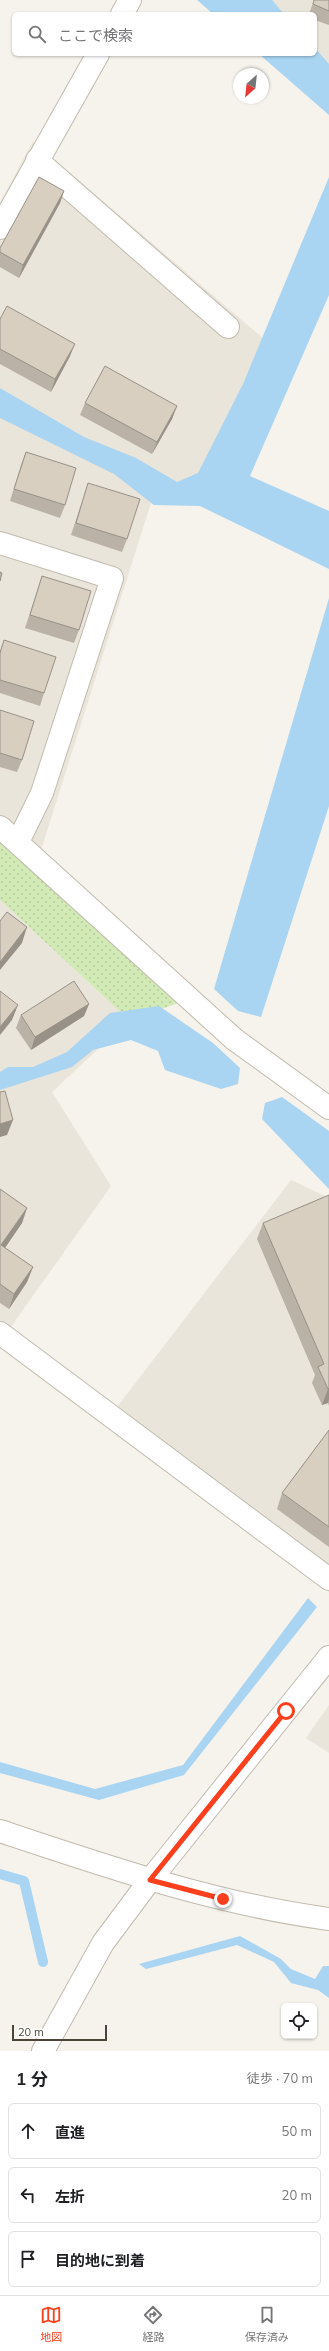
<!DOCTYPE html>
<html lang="ja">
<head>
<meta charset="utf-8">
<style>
	:root { --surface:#fff; --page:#f2f2f2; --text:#202124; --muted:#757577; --line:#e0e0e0; --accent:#fc3f1d }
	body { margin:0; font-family:Mulish,"Noto Sans JP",sans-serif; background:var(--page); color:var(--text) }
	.controls { position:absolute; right:12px; bottom:12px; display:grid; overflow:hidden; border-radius:6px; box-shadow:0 1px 3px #0004 }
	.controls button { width:36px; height:36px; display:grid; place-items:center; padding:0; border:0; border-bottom:1px solid var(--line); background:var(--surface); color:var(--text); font:20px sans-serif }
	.compass { position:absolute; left:233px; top:68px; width:36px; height:36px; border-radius:50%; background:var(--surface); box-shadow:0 1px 3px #0004; rotate:207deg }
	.scale { position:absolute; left:12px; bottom:10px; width:95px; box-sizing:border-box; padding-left:4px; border:2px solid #4b4439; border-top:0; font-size:11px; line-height:14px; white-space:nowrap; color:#4b4439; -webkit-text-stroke:3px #fff; paint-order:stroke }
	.stop { position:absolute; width:12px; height:12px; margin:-9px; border:3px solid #fc3f1d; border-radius:50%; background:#fff }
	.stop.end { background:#fc3f1d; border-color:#fff; box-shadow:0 1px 4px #0008 }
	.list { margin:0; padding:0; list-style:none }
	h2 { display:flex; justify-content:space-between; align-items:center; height:52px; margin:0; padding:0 16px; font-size:17px }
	h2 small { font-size:13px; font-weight:400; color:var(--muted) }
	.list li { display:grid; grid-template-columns:26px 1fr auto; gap:12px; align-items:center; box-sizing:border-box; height:56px; margin:0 8px 8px; padding:0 8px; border:1px solid var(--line); border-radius:6px }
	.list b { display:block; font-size:15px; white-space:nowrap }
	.list em { font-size:13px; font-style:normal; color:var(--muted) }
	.icon { flex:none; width:22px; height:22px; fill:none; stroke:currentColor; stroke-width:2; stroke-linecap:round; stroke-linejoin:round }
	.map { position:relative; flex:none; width:329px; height:2051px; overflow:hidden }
	.search { position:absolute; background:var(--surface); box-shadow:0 1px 3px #0004; left:12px; right:12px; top:12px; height:44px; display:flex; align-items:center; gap:10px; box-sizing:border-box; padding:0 14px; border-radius:6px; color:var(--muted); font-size:15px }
	.sheet { height:244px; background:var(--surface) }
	nav { display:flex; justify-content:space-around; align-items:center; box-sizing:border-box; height:56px; border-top:1px solid var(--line); background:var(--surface); font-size:11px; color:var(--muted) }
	nav a { display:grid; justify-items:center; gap:2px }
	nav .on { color:var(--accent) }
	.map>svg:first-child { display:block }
	.residential { fill:#eae5da }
	.garden { fill:url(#garden-dots) }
	.water { fill:#a9d4f2 }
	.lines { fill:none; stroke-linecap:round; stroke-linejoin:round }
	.stream { stroke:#a9d4f2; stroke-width:10 }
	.minor-casing { stroke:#c2bbae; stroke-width:24 }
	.tertiary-casing { stroke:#c2bbae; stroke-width:24 }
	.minor { stroke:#fff; stroke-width:22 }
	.tertiary { stroke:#fff; stroke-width:22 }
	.wall { fill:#bab2a6 }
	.shaded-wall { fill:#979187 }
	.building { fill:#d8cfc1; stroke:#979187 }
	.route { stroke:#fc3f1d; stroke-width:5 }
</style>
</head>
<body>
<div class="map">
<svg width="329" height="2051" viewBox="0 0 329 2051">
	<defs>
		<pattern id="garden-dots" width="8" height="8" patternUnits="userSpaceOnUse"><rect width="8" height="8" fill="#d2eab5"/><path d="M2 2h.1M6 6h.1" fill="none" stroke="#b6ca9c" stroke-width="1.8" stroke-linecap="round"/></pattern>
	</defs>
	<rect width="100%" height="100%" fill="#f6f3ec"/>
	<g class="residential">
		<polygon points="232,0 329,0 329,80 315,54 315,14 249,14"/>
		<polygon points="33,141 271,345 210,493 151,503 41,850 0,824 0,203"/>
		<polygon points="0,900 129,1020 52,1092 111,1186 10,1328 0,1326"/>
		<polygon points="291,1180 329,1198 329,1592 104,1424"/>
		<polygon points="329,1705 329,1753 306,1738"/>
	</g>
	<polygon class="garden" points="0,824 41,850 202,995 129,1020 0,900"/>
	<g class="water">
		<polygon points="197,0 272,0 284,14 213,14"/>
		<polygon points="315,48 329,64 329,115 259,54 315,54"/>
		<polygon points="329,177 329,295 250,476 329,511 329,569 200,506 154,505 114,474 0,418 0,388 84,437 136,458 177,482 198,473 243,384"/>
		<polygon points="329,598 329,806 261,1017 238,1011 214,989"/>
		<polygon points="159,1006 213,1043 240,1068 238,1084 221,1089 165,1070 158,1051 131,1040 93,1050 72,1067 0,1090 0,1072 8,1067 33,1067 67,1052 110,1013"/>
		<polygon points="282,1097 329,1131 329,1189 262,1119 265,1103"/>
		<polygon points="308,1598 317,1607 184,1775 99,1800 0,1773 0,1762 95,1789 183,1765"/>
		<polygon points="240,1936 281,1959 291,1969 315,1979 323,1966 329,1966 329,1998 318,1990 291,1983 274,1962 237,1945 146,1969 139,1964"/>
	</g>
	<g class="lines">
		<polyline class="stream" points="0,1874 24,1881 43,1962"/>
		<g class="minor-casing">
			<g id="minor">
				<polyline points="122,14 130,0"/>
				<polyline points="37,160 228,327"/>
				<polyline points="0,228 98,54"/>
				<polyline points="0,543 112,578 42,793 18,842"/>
				<polyline points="0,827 234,1039 329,1108"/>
				<polyline points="0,1333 329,1579"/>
			</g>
		</g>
		<g class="tertiary-casing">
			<g id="tertiary">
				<path d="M 0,1831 C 108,1867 216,1904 329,1919"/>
				<polyline points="43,2051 103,1943 150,1880 329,1657"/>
			</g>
		</g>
		<use href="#minor" class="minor"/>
		<use href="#tertiary" class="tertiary"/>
	</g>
	<g class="wall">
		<polygon points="314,0 329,0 329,25 315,20 315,14 309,14"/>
		<polygon points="64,191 60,203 19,278 0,267 0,248"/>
		<polygon points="0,319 70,356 51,392 0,364"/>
		<polygon points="85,403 177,406 172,419 152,454 80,415"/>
		<polygon points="26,452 65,505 60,518 10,501 21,465"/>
		<polygon points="88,483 127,539 122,552 71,535"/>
		<polygon points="42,576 79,630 74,643 25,628"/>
		<polygon points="4,640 44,693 40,706 0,693 0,651"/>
		<polygon points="0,710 22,760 17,772 0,767"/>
		<polygon points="89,1004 84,1016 31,1050 16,1028 21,1015"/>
		<polygon points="0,1189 27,1208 22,1223 5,1248 33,1267 27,1282 9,1309 0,1303"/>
		<polygon points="329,1195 329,1406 328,1403 322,1405 312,1383 315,1375 257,1239 263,1223"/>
		<polygon points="329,1430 329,1547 277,1509 282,1493"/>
	</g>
	<g class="shaded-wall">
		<polygon points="64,191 60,203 19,278 23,265"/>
		<polygon points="75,344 70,356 51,392 55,379"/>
		<polygon points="177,406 172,419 152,454 157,442"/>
		<polygon points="27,927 22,943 0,970 0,962"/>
		<polygon points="89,1004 84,1016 31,1050 35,1037"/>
		<polygon points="18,1005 12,1020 0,1035 0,1027"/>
		<polygon points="13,1120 7,1135 0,1137 0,1124"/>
		<polygon points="27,1208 22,1223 0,1255 1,1245"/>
		<polygon points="33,1267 27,1282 9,1309 14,1294"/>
		<polygon points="329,1388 329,1399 328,1403 322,1405 328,1389"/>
	</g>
	<g class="building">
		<polygon points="314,0 329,0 329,11 313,4"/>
		<polygon points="39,177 64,191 23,265 0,252 0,248"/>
		<polygon points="7,306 75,344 55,379 0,349 0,319"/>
		<polygon points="105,366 177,406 157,442 85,403"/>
		<polygon points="26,452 76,468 65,505 14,489"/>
		<polygon points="88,483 140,499 127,539 76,523"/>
		<polygon points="0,572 2,573 0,581"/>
		<polygon points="42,576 91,591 79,630 30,615"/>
		<polygon points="4,640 56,657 44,693 0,680 0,653"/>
		<polygon points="0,710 34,721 22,760 0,753"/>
		<polygon points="7,912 27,927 0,962 0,921"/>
		<polygon points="74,981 89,1004 35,1037 21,1015"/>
		<polygon points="0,991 18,1005 0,1027"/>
		<polygon points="5,1091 13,1120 0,1124 0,1092"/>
		<polygon points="0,1189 27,1208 1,1245 33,1267 14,1294 0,1284"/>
		<polygon points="329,1195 329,1388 328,1389 318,1367 324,1364 263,1223"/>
		<polygon points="329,1430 329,1527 282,1493"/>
	</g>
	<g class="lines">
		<polyline class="route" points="223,1899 150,1880 286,1711"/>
	</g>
</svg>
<div class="controls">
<button><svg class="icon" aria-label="locate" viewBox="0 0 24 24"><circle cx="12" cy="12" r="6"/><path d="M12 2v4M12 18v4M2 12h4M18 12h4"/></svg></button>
</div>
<svg class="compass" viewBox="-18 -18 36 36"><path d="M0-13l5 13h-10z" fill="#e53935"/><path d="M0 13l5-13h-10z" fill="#757577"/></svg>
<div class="scale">20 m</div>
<div class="stop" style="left:286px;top:1711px"></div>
<div class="stop end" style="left:223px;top:1899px"></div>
<div class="search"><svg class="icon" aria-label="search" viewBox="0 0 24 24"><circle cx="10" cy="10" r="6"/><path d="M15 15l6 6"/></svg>ここで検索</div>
</div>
<section class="sheet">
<h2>1 分<small>徒歩 · 70 m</small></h2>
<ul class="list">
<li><svg class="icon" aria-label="ahead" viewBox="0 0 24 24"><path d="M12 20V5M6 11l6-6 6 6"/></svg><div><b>直進</b></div><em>50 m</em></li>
<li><svg class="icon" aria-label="left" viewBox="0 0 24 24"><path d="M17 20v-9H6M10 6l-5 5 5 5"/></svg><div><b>左折</b></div><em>20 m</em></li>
<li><svg class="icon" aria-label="arrive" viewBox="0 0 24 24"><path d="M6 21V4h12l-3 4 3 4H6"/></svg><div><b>目的地に到着</b></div></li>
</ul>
</section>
<nav>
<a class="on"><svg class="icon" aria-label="map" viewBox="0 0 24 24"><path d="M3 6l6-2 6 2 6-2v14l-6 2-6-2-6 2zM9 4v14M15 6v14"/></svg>地図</a>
<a><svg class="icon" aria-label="directions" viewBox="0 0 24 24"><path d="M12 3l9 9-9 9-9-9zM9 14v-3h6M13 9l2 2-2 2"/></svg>経路</a>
<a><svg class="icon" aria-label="saved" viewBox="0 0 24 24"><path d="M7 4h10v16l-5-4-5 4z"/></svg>保存済み</a>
</nav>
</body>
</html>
